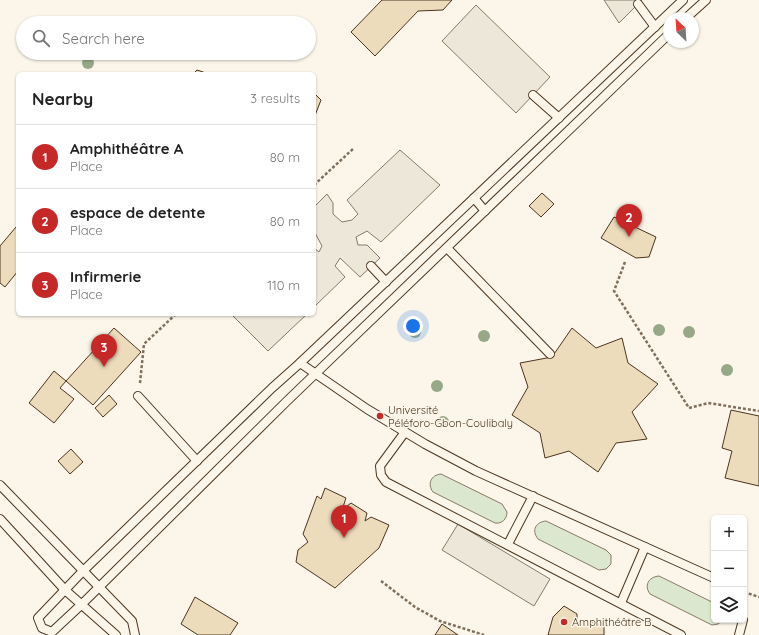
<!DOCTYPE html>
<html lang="en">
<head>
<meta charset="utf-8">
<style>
	:root { --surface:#fff; --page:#f2f2f2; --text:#222; --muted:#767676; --line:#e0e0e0; --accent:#c62828 }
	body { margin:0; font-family:Quicksand,sans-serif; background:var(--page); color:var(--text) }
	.controls { position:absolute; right:12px; bottom:12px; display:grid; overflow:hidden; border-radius:6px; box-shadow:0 1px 3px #0004 }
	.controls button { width:36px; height:36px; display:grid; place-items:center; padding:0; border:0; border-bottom:1px solid var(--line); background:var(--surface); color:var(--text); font:20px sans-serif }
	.compass { position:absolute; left:663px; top:12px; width:36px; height:36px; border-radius:50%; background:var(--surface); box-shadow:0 1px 3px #0004; rotate:335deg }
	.you { position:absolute; left:413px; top:326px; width:14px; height:14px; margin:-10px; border:3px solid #fff; border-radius:50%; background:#1a73e8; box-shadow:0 0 0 6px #1a73e833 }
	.badge { display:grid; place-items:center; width:26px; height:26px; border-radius:50%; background:var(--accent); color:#fff; font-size:13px; font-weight:700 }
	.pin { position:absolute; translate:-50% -33px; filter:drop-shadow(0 1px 2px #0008) }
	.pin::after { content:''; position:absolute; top:21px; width:14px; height:12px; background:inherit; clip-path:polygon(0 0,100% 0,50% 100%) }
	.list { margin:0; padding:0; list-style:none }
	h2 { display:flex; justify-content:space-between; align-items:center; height:52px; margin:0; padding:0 16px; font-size:17px }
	h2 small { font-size:13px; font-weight:400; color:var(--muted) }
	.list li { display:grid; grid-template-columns:26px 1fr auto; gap:12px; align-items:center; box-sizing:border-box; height:64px; padding:0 16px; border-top:1px solid var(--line) }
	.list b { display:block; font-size:15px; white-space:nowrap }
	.list p { margin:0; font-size:13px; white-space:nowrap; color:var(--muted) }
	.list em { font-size:13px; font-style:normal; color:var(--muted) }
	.icon { flex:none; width:22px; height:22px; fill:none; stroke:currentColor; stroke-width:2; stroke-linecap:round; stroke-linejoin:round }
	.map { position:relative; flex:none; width:759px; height:635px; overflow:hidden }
	.search { position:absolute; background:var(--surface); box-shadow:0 1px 3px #0004; left:16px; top:16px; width:300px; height:44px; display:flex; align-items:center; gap:10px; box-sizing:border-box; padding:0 14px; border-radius:22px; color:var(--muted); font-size:15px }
	.panel { position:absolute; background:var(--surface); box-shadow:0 1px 3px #0004; left:16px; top:72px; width:300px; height:244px; border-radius:6px }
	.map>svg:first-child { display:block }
	.green { fill:#dce7d0; stroke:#887966 }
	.parking { fill:#ede7d9; stroke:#887966 }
	.building { fill:#ecdcbc; stroke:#4a3520 }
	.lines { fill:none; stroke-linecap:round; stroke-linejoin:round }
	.service-casing { stroke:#4a3520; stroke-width:10 }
	.path { stroke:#7f6f5c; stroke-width:2.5; stroke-dasharray:3 2; stroke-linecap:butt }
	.service { stroke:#fbf6e9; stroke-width:8 }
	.tree { fill:#96a887 }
	.poi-dot { fill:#c62828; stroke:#fbf6e9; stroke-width:1.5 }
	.labels { text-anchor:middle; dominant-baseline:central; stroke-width:3; stroke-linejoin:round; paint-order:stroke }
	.poi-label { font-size:11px; fill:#4a3520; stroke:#fbf6e9; text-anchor:start }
</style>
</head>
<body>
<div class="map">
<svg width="759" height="635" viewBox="0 0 759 635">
	<rect width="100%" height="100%" fill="#fbf6e9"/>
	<g class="green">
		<path d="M 441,474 L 502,504 L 507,512 C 507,519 502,524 495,523 L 433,492 C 427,484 431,475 441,474 Z"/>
		<path d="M 546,521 L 606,550 L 611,555 L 611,564 L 606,569 L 599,570 L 538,539 C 531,530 536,522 546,521 Z"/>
		<path d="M 659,576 L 714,603 L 714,620 L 723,620 L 718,624 L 712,625 L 650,594 C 644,586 648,577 659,576 Z"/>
	</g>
	<g class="parking">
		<polygon points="604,0 642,0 619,23"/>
		<polygon points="476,5 550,77 516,113 442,41"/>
		<polygon points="400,150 440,185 381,242 367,231 356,237 358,245 367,245 380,258 360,277 340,258 335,266 345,277 314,307 314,248 319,252 322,246 314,231 314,207 327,194 333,203 333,214 342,222 352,220 358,214 347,200"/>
		<polygon points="231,314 307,314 268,351"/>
		<polygon points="458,524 550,579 534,606 442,550"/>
	</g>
	<g class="building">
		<polygon points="382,0 452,0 443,10 418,11 375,56 351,32"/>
		<polygon points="197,70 209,74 193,74"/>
		<polygon points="314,93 321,100 314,118"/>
		<polygon points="542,193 554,204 541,217 529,206"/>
		<polygon points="614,217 656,237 649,257 636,258 601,238"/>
		<polygon points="16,227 18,228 18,271 5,287 0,283 0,246"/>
		<polygon points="114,328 141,352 93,405 66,381"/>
		<polygon points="572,328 596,348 622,338 628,363 658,384 632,412 647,439 616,443 598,472 569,451 545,458 540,433 512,415 528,387 520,363 552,357"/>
		<polygon points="54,371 66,381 60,388 74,399 54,423 29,403"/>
		<polygon points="109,395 117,404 103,417 95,408"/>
		<polygon points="731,410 759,416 759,486 725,478 732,451 722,448"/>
		<polygon points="71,449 83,462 70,474 58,461"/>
		<polygon points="325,488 346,498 342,510 351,503 367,513 365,521 371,517 389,525 379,548 335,588 296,562 298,550 308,542 303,534 317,496 321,499"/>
		<polygon points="195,597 238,623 230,635 198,635 181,624"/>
		<polygon points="564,606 577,614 577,625 587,620 604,627 604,635 548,635 553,617"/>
		<polygon points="442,624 458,635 435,635"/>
	</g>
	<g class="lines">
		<g class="service-casing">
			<g id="service">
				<polyline points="638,4 655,27"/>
				<polyline points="686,18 706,0"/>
				<polyline points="669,34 287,401 82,604 52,632 42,628 38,618 82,572 272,388 300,363 683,0"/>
				<polyline points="533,95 559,118"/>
				<polyline points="474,198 485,211"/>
				<polyline points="447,248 550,354"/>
				<polyline points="371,266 386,282"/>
				<polyline points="300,363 367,409 425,444 476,471 714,578"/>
				<polyline points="138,396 197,461"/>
				<polyline points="405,432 380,466 381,475 386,482 681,635"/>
				<polyline points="0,485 132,621 135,635"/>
				<polyline points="0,519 65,590 116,635"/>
				<polyline points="508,544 533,496"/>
				<polyline points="621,603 645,547"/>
				<polyline points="739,635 743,620"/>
			</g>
		</g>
		<g class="path">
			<polyline points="314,185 354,148"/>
			<polyline points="625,262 614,291 689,408 708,403 759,411"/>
			<polyline points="140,383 144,344 176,314"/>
			<polyline points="381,581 415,607 440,621 484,635"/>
			<polyline points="744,592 759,597"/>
		</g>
		<use href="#service" class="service"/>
	</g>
	<g class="tree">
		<circle cx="88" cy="63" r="6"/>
		<circle cx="659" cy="330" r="6"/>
		<circle cx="415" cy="332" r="6"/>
		<circle cx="689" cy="332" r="6"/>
		<circle cx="484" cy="336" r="6"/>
		<circle cx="727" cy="370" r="6"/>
		<circle cx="437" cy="386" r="6"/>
		<circle cx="443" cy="422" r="6"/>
	</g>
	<g class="poi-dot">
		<circle cx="380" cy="416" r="4"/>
		<circle cx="564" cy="622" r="4"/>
	</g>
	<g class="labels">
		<g class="poi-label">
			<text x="388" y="410">Université<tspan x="388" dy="13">Péléforo-Gbon-Coulibaly</tspan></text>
			<text x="572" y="622">Amphithéâtre B</text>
		</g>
	</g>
</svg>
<div class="controls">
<button>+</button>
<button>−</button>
<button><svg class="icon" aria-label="layers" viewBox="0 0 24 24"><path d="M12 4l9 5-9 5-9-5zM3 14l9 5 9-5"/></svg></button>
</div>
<svg class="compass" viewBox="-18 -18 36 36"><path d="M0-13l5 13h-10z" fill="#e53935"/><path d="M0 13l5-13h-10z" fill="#767676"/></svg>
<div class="you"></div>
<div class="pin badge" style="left:344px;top:538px">1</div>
<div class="pin badge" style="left:629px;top:237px">2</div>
<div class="pin badge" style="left:104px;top:367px">3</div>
<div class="search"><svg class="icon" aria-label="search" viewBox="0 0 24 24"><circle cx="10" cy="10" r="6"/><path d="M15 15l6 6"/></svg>Search here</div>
<section class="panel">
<h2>Nearby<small>3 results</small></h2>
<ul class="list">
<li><span class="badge">1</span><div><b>Amphithéâtre A</b><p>Place</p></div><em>80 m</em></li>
<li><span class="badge">2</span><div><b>espace de detente</b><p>Place</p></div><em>80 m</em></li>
<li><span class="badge">3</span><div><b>Infirmerie</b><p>Place</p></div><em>110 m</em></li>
</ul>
</section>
</div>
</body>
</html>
